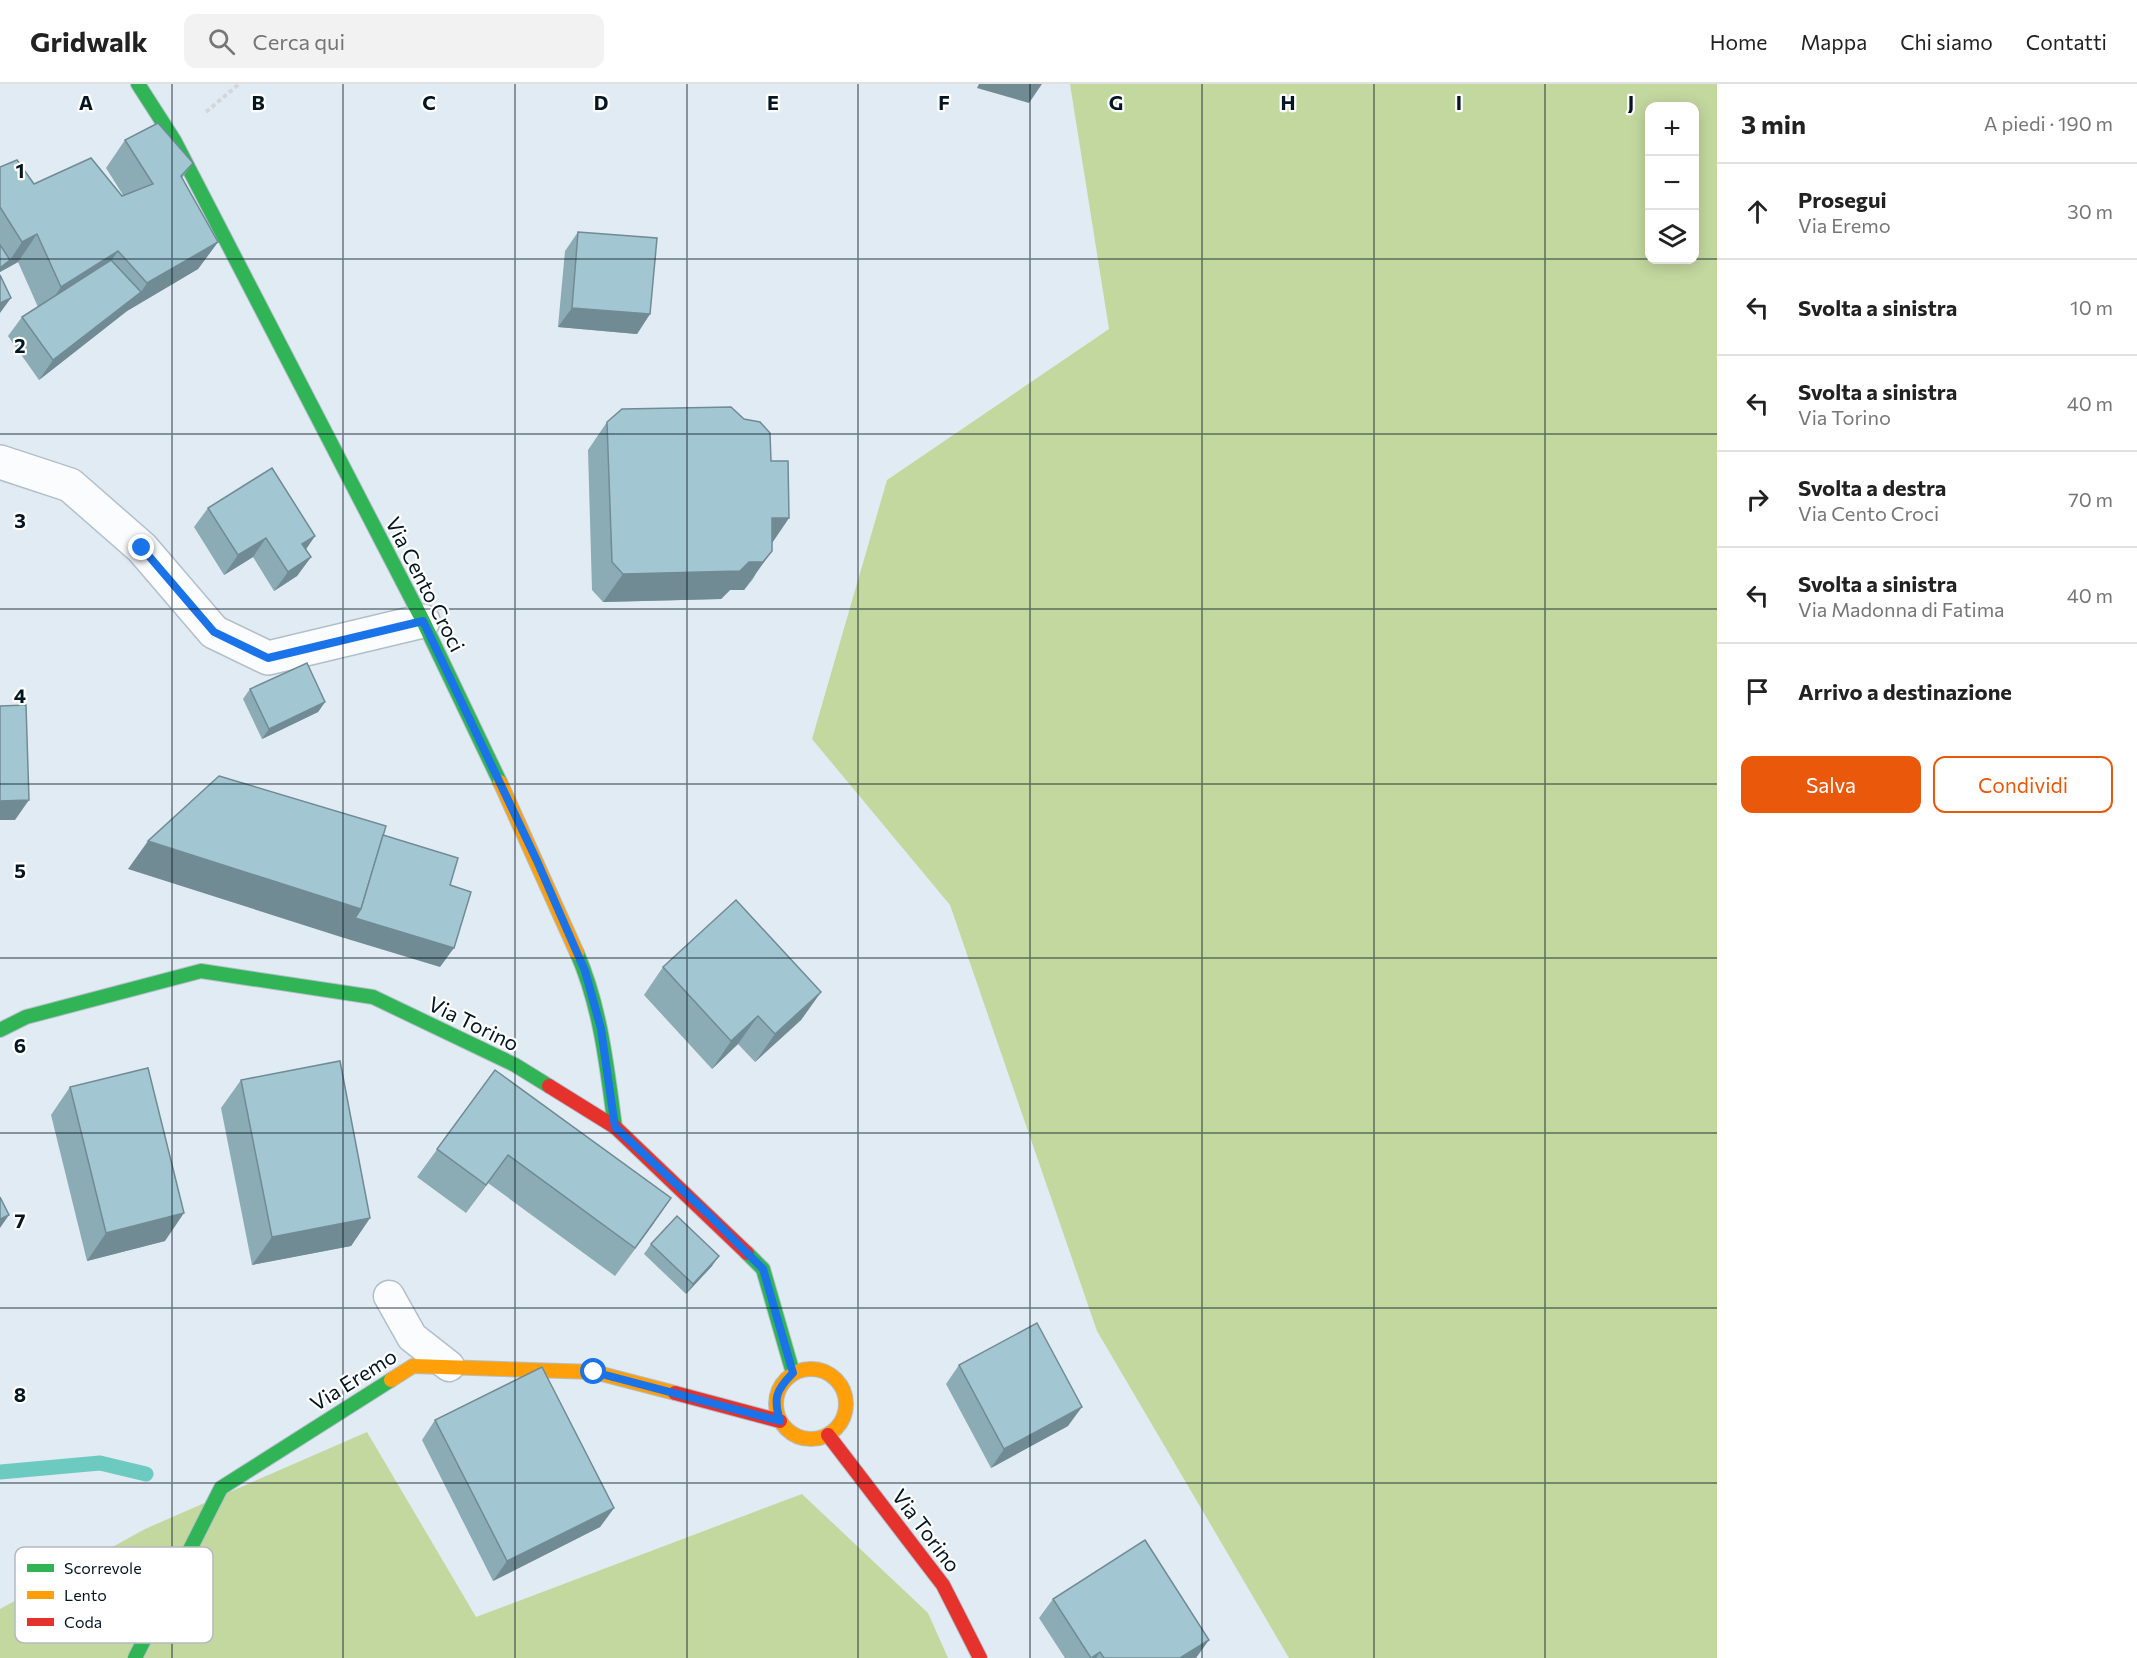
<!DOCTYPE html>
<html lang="it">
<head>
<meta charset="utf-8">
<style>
	:root { --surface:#fff; --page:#f2f2f2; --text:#222; --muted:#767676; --line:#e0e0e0; --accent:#ea580c }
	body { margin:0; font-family:Commissioner,sans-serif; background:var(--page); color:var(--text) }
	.controls { position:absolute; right:18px; top:18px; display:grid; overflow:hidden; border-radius:12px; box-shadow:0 3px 15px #0003 }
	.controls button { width:54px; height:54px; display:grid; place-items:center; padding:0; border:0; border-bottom:2px solid var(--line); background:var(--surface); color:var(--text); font:30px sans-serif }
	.stop { position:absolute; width:18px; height:18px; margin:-14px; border:4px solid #1a73e8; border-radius:50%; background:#fff }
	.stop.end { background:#1a73e8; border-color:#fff; box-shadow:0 2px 6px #0008 }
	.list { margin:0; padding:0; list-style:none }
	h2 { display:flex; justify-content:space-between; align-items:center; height:78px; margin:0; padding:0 24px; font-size:26px }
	h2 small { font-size:20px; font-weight:400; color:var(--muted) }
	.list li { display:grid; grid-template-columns:39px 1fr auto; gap:18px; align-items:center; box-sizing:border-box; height:96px; padding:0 24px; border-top:2px solid var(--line) }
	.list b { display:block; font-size:22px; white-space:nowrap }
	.list p { margin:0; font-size:20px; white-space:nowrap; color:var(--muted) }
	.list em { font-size:20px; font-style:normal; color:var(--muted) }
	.actions { display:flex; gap:12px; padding:18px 24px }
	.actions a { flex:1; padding:14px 0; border:2px solid var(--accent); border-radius:12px; text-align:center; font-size:21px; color:var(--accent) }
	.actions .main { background:var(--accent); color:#fff }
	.icon { flex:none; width:33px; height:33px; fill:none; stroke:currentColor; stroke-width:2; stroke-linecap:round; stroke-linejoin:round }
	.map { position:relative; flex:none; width:1717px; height:1574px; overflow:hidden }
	header { display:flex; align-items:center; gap:36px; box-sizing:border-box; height:84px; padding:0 30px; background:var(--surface); border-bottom:2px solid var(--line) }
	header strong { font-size:28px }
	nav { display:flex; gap:33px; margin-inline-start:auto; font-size:21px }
	.search { width:420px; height:54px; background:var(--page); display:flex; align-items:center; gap:15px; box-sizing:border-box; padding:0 21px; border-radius:12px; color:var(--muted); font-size:22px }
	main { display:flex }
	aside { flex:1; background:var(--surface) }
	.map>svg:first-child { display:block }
	.forest { fill:#c3d89f; fill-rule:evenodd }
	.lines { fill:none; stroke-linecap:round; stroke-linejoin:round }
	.stream { stroke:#6ccac1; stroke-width:15 }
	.lane-casing { stroke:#b2bfca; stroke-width:33 }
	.street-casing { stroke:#b2bfca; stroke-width:36 }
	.fast-casing { stroke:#b2bfca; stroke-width:16 }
	.slow-casing { stroke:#b2bfca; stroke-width:16 }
	.jam-casing { stroke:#b2bfca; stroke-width:16 }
	.path { stroke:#d3d7da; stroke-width:4; stroke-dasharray:4.5 3; stroke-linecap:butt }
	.lane { stroke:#fafcfd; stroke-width:30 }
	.street { stroke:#fafcfd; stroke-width:33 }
	.fast { stroke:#30b455; stroke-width:14 }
	.slow { stroke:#ff9f0a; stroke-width:14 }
	.jam { stroke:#e5322d; stroke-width:14 }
	.wall { fill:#8babb5 }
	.shaded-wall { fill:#718b94 }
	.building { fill:#a2c7d3; stroke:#718b94; stroke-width:1.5 }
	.route { stroke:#1a73e8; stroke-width:8 }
	.grid { fill:none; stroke:#051623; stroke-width:1.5; stroke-opacity:0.55 }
	.labels { text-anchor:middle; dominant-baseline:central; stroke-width:4.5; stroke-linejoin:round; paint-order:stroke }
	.street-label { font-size:21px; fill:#051623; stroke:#fff }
	.key { fill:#fff; stroke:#b4b9bd; stroke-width:1.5 }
	.key-label { font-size:16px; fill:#051623 }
	.grid-label { font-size:20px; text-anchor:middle; font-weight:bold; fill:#051623; stroke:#fff; stroke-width:4.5; stroke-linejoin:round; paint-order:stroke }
</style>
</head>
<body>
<header>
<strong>Gridwalk</strong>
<div class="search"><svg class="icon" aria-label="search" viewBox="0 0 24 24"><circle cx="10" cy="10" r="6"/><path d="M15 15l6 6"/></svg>Cerca qui</div>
<nav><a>Home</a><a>Mappa</a><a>Chi siamo</a><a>Contatti</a></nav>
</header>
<main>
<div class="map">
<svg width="1717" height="1574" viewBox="0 0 1717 1574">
	<rect width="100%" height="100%" fill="#e1ebf3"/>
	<g class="forest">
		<path d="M 1070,0 L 1717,0 L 1717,1574 L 1289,1574 L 1097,1247 L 950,821 L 812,655 L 887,396 L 1109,245 ZM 1694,22 L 1694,176 L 1650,176 L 1650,22 Z"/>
		<polygon points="367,1348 476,1533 802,1410 928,1529 948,1574 0,1574 0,1525 145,1445"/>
	</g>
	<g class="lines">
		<polyline class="stream" points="0,1388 100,1379 146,1390"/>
		<g class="lane-casing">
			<polyline id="lane" points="389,1212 412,1253 449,1282"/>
		</g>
		<g class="street-casing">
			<polyline id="street" points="0,378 70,401 142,464 214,548 268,574 423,537"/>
		</g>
		<g class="fast-casing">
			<g id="fast">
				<polyline points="138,0 174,56 423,537 500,698"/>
				<path d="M 577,869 C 601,924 607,984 615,1043"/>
				<polyline points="0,946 26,933 201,887 373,913 515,981 549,1002"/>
				<polyline points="747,1169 763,1185 793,1289"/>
				<polyline points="135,1574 221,1404 391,1296"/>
			</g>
		</g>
		<g class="slow-casing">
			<g id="slow">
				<polyline points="500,698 577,869"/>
				<circle cx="811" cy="1320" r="35"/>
				<polyline points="391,1296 413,1282 594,1288 675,1309"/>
			</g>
		</g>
		<g class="jam-casing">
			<g id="jam">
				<polyline points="549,1002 615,1043 747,1169"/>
				<polyline points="675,1309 780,1337"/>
				<polyline points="828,1351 943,1501 980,1574"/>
			</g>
		</g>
		<polyline class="path" points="206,28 239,0"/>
		<use href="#lane" class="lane"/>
		<use href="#street" class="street"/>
		<use href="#fast" class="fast"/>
		<use href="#slow" class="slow"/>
		<use href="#jam" class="jam"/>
	</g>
	<g class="wall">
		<polygon points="125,56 193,79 182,94 218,158 198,185 127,227 39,296 8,252 22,233 38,223 18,178 0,188 0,83 34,100 122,112 123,111 106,84"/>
		<polygon points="578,148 650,230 637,250 558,243 565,167"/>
		<polygon points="607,338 771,377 789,434 772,459 753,495 744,506 730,506 721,515 603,518 592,506 588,366"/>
		<polygon points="208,424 315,452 306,465 311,473 297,492 274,507 253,473 224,491 194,443"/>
		<polygon points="250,605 325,618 318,628 262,655 243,615"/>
		<polygon points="663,883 821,908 801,936 755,978 738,960 712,985 644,911"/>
		<polygon points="495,986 671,1114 615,1192 488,1099 466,1129 417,1093"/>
		<polygon points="241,996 370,1134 351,1162 252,1181 221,1024"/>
		<polygon points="70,1003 165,1157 87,1177 51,1031"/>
		<polygon points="651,1160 712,1182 686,1210 644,1170"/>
		<polygon points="959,1281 1068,1342 991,1384 946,1300"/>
		<polygon points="435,1336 614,1424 600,1443 493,1497 422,1356"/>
		<polygon points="1053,1515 1196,1574 1065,1574 1039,1534"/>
	</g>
	<g class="shaded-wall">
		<polygon points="979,0 1042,0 1029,19 977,4"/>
		<polygon points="37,150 18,178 0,188 0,184 10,176 22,158"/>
		<polygon points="218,158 198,185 127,227 39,296 53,276 141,208 147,199"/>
		<polygon points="118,167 98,195 42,231 61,203"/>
		<polygon points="11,214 0,229 0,219"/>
		<polygon points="572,224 650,230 637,250 558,243"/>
		<polygon points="772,434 789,434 770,462"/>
		<polygon points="315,452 302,471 302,460"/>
		<polygon points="266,454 253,473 224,491 238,471"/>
		<polygon points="772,467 744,506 730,506 721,515 603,518 623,490 749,478"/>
		<polygon points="311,473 297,492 274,507 288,488"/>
		<polygon points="325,618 318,628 262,655 269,645"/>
		<polygon points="29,716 15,736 0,736 0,717"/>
		<polygon points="148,757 361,825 454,864 440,883 341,853 128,785"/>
		<polygon points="821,908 801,936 755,978 775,950"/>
		<polygon points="758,932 738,960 712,985 731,957"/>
		<polygon points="508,1071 488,1099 466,1129 486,1101"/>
		<polygon points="671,1114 652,1142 615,1192 635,1164"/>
		<polygon points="184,1129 165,1157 87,1177 106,1149"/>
		<polygon points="9,1131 0,1144 0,1135"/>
		<polygon points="370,1134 351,1162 252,1181 272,1153"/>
		<polygon points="719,1172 712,1182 686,1210 693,1200"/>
		<polygon points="1082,1323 1068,1342 991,1384 1004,1365"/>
		<polygon points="614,1424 600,1443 493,1497 507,1477"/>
		<polygon points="1209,1556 1196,1574 1180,1574"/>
		<polygon points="1100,1568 1096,1574 1090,1574"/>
	</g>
	<g class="building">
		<polygon points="158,39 193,79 181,92 218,158 147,199 118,167 61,203 37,150 22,158 0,123 0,83 17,76 34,100 91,74 122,112 153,100 125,56"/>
		<polygon points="578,148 657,154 650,230 572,224"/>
		<polygon points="0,161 10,176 0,184"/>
		<polygon points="111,176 141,208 53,276 22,233"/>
		<polygon points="0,191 11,214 0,219"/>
		<polygon points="731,323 744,335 760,338 770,349 771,377 788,377 789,434 772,434 772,467 763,478 749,478 740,487 623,490 612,478 607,338 622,325"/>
		<polygon points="272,384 315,452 302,460 311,473 288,488 266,454 238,471 208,424"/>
		<polygon points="307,579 325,618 269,645 250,605"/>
		<polygon points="26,621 29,716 0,717 0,622"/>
		<polygon points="219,692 386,742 361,825 148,757"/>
		<polygon points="383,751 458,774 450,801 471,808 454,864 355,834 361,825"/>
		<polygon points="736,816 821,908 775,950 758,932 731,957 663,883"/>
		<polygon points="340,977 370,1134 272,1153 241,996"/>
		<polygon points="148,984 184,1129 106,1149 70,1003"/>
		<polygon points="495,986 671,1114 635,1164 508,1071 486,1101 437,1065"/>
		<polygon points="0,1113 9,1131 0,1135"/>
		<polygon points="677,1132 719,1172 693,1200 651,1160"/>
		<polygon points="1037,1239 1082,1323 1004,1365 959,1281"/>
		<polygon points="542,1283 614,1424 507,1477 435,1336"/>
		<polygon points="1145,1456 1209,1556 1180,1574 1104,1574 1100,1568 1091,1574 1053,1515"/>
	</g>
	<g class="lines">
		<path class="route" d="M 142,464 L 214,548 L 268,574 L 423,537 L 537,777 L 585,887 L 601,945 L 615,1043 L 708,1130 L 763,1185 L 793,1289 C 776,1306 773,1314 780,1337 L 594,1288"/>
	</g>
	<path class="grid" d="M 172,0 L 172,1574M 343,0 L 343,1574M 515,0 L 515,1574M 687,0 L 687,1574M 858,0 L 858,1574M 1030,0 L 1030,1574M 1202,0 L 1202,1574M 1374,0 L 1374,1574M 1545,0 L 1545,1574M 0,175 L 1650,175M 1694,175 L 1717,175M 0,350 L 1717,350M 0,525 L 1717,525M 0,700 L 1717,700M 0,874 L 1717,874M 0,1049 L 1717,1049M 0,1224 L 1717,1224M 0,1399 L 1717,1399"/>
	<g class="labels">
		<g class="street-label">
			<text transform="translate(426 500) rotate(63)">Via Cento Croci</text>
			<text transform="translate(474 939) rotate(26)">Via Torino</text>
			<text transform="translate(353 1295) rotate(-32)">Via Eremo</text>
			<text transform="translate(927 1446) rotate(53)">Via Torino</text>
		</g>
	</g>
	<rect x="15" y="1463" width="198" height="96" rx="9" class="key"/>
	<rect x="27" y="1480" width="27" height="8" fill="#30b455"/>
	<rect x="27" y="1507" width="27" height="8" fill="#ff9f0a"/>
	<rect x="27" y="1534" width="27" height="8" fill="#e5322d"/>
	<g class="key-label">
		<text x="64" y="1490">Scorrevole</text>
		<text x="64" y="1517">Lento</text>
		<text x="64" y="1544">Coda</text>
	</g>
	<g class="grid-label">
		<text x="86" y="26">A</text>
		<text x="258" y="26">B</text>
		<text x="429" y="26">C</text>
		<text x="601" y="26">D</text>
		<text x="773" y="26">E</text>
		<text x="944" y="26">F</text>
		<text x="1116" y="26">G</text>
		<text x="1288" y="26">H</text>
		<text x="1459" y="26">I</text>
		<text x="1631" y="26">J</text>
		<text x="20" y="94">1</text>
		<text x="20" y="269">2</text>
		<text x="20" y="444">3</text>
		<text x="20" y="619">4</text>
		<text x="20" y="794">5</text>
		<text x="20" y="969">6</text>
		<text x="20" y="1144">7</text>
		<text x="20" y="1318">8</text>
	</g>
</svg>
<div class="controls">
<button>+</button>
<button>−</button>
<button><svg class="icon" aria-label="layers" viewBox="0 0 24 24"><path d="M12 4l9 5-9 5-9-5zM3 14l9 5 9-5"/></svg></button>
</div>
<div class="stop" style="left:594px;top:1288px"></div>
<div class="stop end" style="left:142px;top:464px"></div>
</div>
<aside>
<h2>3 min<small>A piedi · 190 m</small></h2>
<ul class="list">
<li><svg class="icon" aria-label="ahead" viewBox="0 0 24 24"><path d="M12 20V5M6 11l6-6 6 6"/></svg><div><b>Prosegui</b><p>Via Eremo</p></div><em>30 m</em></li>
<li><svg class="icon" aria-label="left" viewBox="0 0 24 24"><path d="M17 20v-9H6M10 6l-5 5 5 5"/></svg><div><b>Svolta a sinistra</b></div><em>10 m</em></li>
<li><svg class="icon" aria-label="left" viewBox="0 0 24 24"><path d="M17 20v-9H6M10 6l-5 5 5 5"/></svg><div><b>Svolta a sinistra</b><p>Via Torino</p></div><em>40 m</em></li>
<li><svg class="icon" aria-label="right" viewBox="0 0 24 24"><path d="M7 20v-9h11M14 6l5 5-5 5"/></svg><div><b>Svolta a destra</b><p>Via Cento Croci</p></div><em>70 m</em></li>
<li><svg class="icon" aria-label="left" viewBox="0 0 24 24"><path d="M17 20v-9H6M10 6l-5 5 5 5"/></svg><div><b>Svolta a sinistra</b><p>Via Madonna di Fatima</p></div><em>40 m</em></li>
<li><svg class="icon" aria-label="arrive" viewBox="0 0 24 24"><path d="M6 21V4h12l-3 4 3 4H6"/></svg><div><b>Arrivo a destinazione</b></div></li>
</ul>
<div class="actions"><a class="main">Salva</a><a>Condividi</a></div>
</aside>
</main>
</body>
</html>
